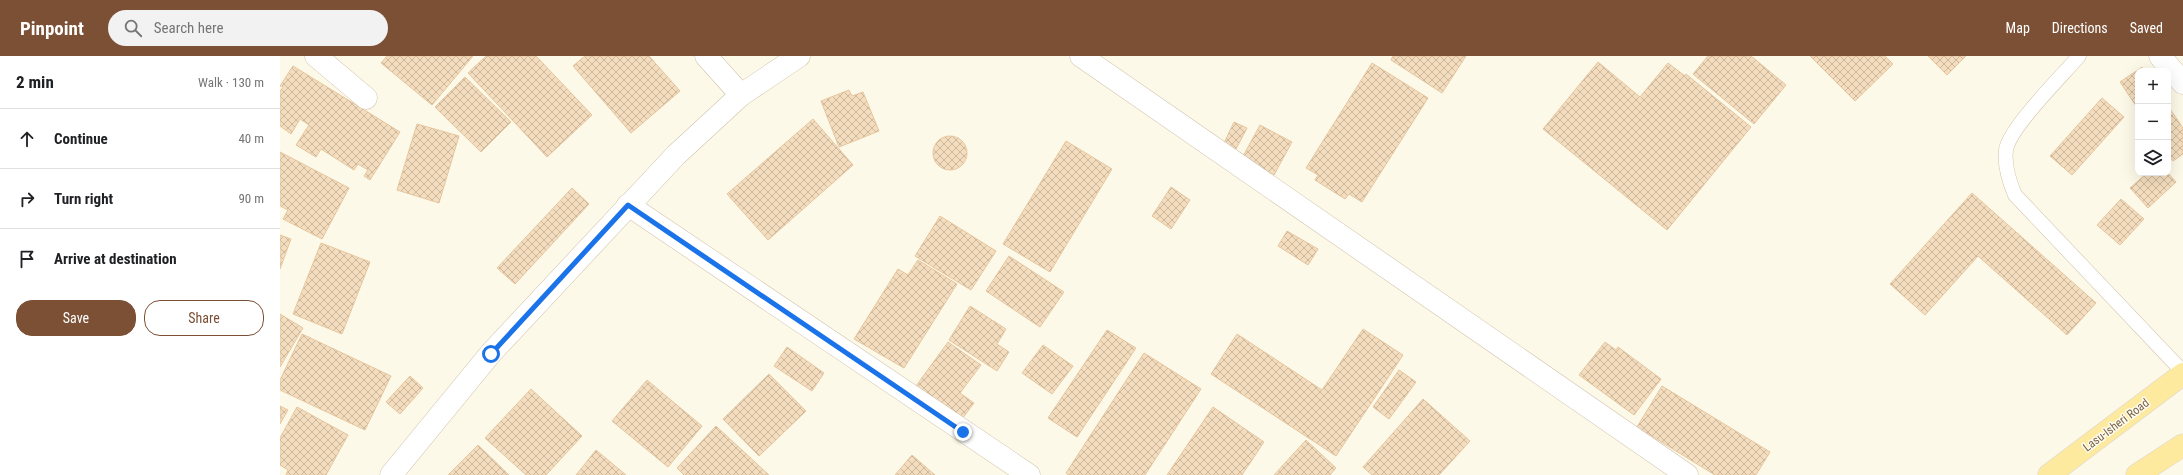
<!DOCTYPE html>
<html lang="en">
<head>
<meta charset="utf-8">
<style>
	:root { --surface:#fff; --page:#f2f2f2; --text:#202124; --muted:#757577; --line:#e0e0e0; --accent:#7b5035 }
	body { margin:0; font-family:"Roboto Condensed",sans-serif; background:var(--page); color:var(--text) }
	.controls { position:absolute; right:12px; top:12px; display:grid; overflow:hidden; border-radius:8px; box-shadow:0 4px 16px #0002 }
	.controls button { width:36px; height:36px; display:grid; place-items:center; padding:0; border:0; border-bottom:1px solid var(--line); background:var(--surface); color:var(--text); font:20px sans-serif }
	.stop { position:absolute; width:12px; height:12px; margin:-9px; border:3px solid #1a73e8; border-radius:50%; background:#fff }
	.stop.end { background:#1a73e8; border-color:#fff; box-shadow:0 1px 4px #0008 }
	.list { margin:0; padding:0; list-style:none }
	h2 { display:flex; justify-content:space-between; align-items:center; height:52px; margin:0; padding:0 16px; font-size:17px }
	h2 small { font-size:13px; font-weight:400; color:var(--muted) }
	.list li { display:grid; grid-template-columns:26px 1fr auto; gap:12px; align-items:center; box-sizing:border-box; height:60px; padding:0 16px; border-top:1px solid var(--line) }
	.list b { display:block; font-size:15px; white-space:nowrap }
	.list em { font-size:13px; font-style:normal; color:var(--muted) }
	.actions { display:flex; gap:8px; padding:12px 16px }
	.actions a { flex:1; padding:9px 0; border:1px solid var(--accent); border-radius:16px; text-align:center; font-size:14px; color:var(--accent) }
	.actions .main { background:var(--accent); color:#fff }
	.icon { flex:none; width:22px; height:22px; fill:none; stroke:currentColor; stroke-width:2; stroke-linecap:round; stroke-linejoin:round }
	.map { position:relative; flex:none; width:1903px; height:419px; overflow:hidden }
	header { display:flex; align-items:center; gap:24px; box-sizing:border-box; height:56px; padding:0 20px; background:var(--accent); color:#fff }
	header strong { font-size:19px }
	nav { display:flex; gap:22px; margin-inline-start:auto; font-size:14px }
	.search { width:280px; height:36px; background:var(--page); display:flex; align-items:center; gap:10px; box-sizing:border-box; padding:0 14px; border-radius:22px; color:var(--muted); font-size:15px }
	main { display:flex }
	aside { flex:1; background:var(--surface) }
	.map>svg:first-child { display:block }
	.building { fill:url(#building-cross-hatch); stroke:#e7c69e }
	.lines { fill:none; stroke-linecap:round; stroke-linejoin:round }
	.service-casing { stroke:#d0c2ac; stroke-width:15 }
	.minor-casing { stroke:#d0c2ac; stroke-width:23 }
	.primary-casing { stroke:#dcd6d0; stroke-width:23 }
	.service { stroke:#fff; stroke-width:14 }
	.minor { stroke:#fff; stroke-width:22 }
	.primary { stroke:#feea9f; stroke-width:22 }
	.route { stroke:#1a73e8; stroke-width:5 }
	.labels { text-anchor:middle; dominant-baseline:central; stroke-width:3; stroke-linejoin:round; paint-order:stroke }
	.street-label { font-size:12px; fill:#79634a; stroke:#fffcef }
</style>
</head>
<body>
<header>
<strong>Pinpoint</strong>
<div class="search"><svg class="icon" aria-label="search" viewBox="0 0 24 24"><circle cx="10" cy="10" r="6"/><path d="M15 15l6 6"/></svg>Search here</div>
<nav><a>Map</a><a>Directions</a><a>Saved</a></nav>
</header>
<main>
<aside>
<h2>2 min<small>Walk · 130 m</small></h2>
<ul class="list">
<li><svg class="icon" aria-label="ahead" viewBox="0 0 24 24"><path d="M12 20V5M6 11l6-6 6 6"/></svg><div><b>Continue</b></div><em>40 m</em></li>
<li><svg class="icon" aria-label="right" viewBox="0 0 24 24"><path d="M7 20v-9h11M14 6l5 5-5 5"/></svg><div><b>Turn right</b></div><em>90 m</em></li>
<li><svg class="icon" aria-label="arrive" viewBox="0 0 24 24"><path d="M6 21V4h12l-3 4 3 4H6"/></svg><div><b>Arrive at destination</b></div></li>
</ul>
<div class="actions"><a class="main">Save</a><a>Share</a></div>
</aside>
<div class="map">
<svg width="1903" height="419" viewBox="0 0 1903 419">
	<defs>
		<pattern id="building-cross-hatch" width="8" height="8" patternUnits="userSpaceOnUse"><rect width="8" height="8" fill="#f4ddbe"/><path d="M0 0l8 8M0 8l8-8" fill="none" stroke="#cab79c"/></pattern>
	</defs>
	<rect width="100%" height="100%" fill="#fdf9e8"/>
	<g class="building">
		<polygon points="107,0 193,0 152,49 101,7"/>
		<polygon points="206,0 256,0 312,59 267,101 188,17"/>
		<polygon points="305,0 369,0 400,35 351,77 293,10"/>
		<polygon points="1113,0 1186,0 1162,37 1111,4"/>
		<polygon points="1428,0 1471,0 1506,29 1474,68 1413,18"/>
		<polygon points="1530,0 1605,0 1613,8 1575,45"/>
		<polygon points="1648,0 1686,0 1667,19"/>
		<polygon points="1318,6 1360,41 1388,7 1405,20 1406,18 1471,71 1387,174 1263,73"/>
		<polygon points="1092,7 1148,42 1082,146 1069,138 1065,143 1035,124 1038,119 1026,112"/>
		<polygon points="13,10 120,76 90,124 84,120 88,114 78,108 74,114 41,93 36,101 16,89 29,69 20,63 11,78 0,70 0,35 3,31 0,30"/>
		<polygon points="1862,11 1864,15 1858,15 1858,53 1840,26"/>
		<polygon points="185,21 231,66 201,96 155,51"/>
		<polygon points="569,34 572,40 583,36 599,75 559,91 541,45"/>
		<polygon points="1822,42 1844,61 1792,119 1770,100"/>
		<polygon points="1888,50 1903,72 1903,98 1893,105 1888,98"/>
		<polygon points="533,63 573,109 488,184 447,138"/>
		<polygon points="954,66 967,72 956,93 944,87"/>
		<polygon points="137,68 179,80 159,147 117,134"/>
		<polygon points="980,69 1012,86 994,119 962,102"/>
		<circle cx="670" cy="97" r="17"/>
		<polygon points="786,85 832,113 770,216 723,188"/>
		<polygon points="0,96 69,132 42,183 3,163 8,154 0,150"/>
		<polygon points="1867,117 1888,117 1896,126 1868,152 1850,132"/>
		<polygon points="891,131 910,144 891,173 872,160"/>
		<polygon points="292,132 309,148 235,228 217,212"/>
		<polygon points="1692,137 1816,247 1787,279 1698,200 1645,259 1610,228"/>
		<polygon points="1841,143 1864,163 1840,189 1817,169"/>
		<polygon points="660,160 716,195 691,234 635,200"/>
		<polygon points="1007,175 1038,193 1028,209 998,190"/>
		<polygon points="0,179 11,183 0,213"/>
		<polygon points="41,187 90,206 62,278 13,258"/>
		<polygon points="729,200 784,236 760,271 706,235"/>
		<polygon points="638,204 677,228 624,312 574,283 618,213 628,219"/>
		<polygon points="690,250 726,273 717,288 729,296 717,315 669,284"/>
		<polygon points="0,258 23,272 0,311"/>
		<polygon points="1083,273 1123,299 1056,400 931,318 957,278 1042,334"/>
		<polygon points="827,274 856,292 797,381 768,362"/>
		<polygon points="22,278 111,320 85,374 0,334 0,324"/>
		<polygon points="668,286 701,309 680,337 694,347 682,363 636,330"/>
		<polygon points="1325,286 1336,294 1338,291 1381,323 1354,359 1299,319"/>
		<polygon points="763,289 793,310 772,338 742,317"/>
		<polygon points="507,291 544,317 532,335 494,310"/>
		<polygon points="864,297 921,333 865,419 788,419 786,417"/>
		<polygon points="1119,314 1136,326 1109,363 1093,351"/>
		<polygon points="489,318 526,355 479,400 443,363"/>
		<polygon points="130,320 143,332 120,358 106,346"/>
		<polygon points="367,324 422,370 388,411 332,365"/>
		<polygon points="1382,330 1490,396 1476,419 1435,419 1357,371"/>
		<polygon points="251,333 302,380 266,419 246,419 205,382"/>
		<polygon points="1143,343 1190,385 1159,419 1092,419 1083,411"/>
		<polygon points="0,350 8,354 0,368"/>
		<polygon points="17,351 68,379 46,419 6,419 8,414 0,409 0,382"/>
		<polygon points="933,351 984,386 962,419 887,419"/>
		<polygon points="436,370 489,419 404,419 397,412"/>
		<polygon points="1026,384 1056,412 1050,419 994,419"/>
		<polygon points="198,389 229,419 168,419"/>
		<polygon points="316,394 346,419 296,419"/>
		<polygon points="632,399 655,419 615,419"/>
	</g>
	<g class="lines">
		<g class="service-casing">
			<path id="service" d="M 1799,0 C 1783,19 1729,72 1726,94 C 1724,110 1729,125 1735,139 L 1903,316"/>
		</g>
		<g class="minor-casing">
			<g id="minor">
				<polyline points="36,0 86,42"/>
				<polyline points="426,0 461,39"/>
				<polyline points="801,0 1407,419"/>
				<polyline points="1880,0 1903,27"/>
				<polyline points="348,149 749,419"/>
				<polyline points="111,419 211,297 396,99 461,39 519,0"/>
			</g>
		</g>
		<g class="primary-casing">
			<g id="primary">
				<polyline points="1769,419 1903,318"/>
				<polyline points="1857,419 1903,389"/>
			</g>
		</g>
		<use href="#service" class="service"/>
		<use href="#minor" class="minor"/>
		<use href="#primary" class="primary"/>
	</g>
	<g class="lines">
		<polyline class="route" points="211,298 348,149 683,376"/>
	</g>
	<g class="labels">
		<g class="street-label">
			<text transform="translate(1836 369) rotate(-37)">Lasu-Isheri Road</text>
		</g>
	</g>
</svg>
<div class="controls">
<button>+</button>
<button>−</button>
<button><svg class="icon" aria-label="layers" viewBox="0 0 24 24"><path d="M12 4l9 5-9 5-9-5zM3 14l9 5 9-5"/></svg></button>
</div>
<div class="stop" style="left:211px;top:298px"></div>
<div class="stop end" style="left:683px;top:376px"></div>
</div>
</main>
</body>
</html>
